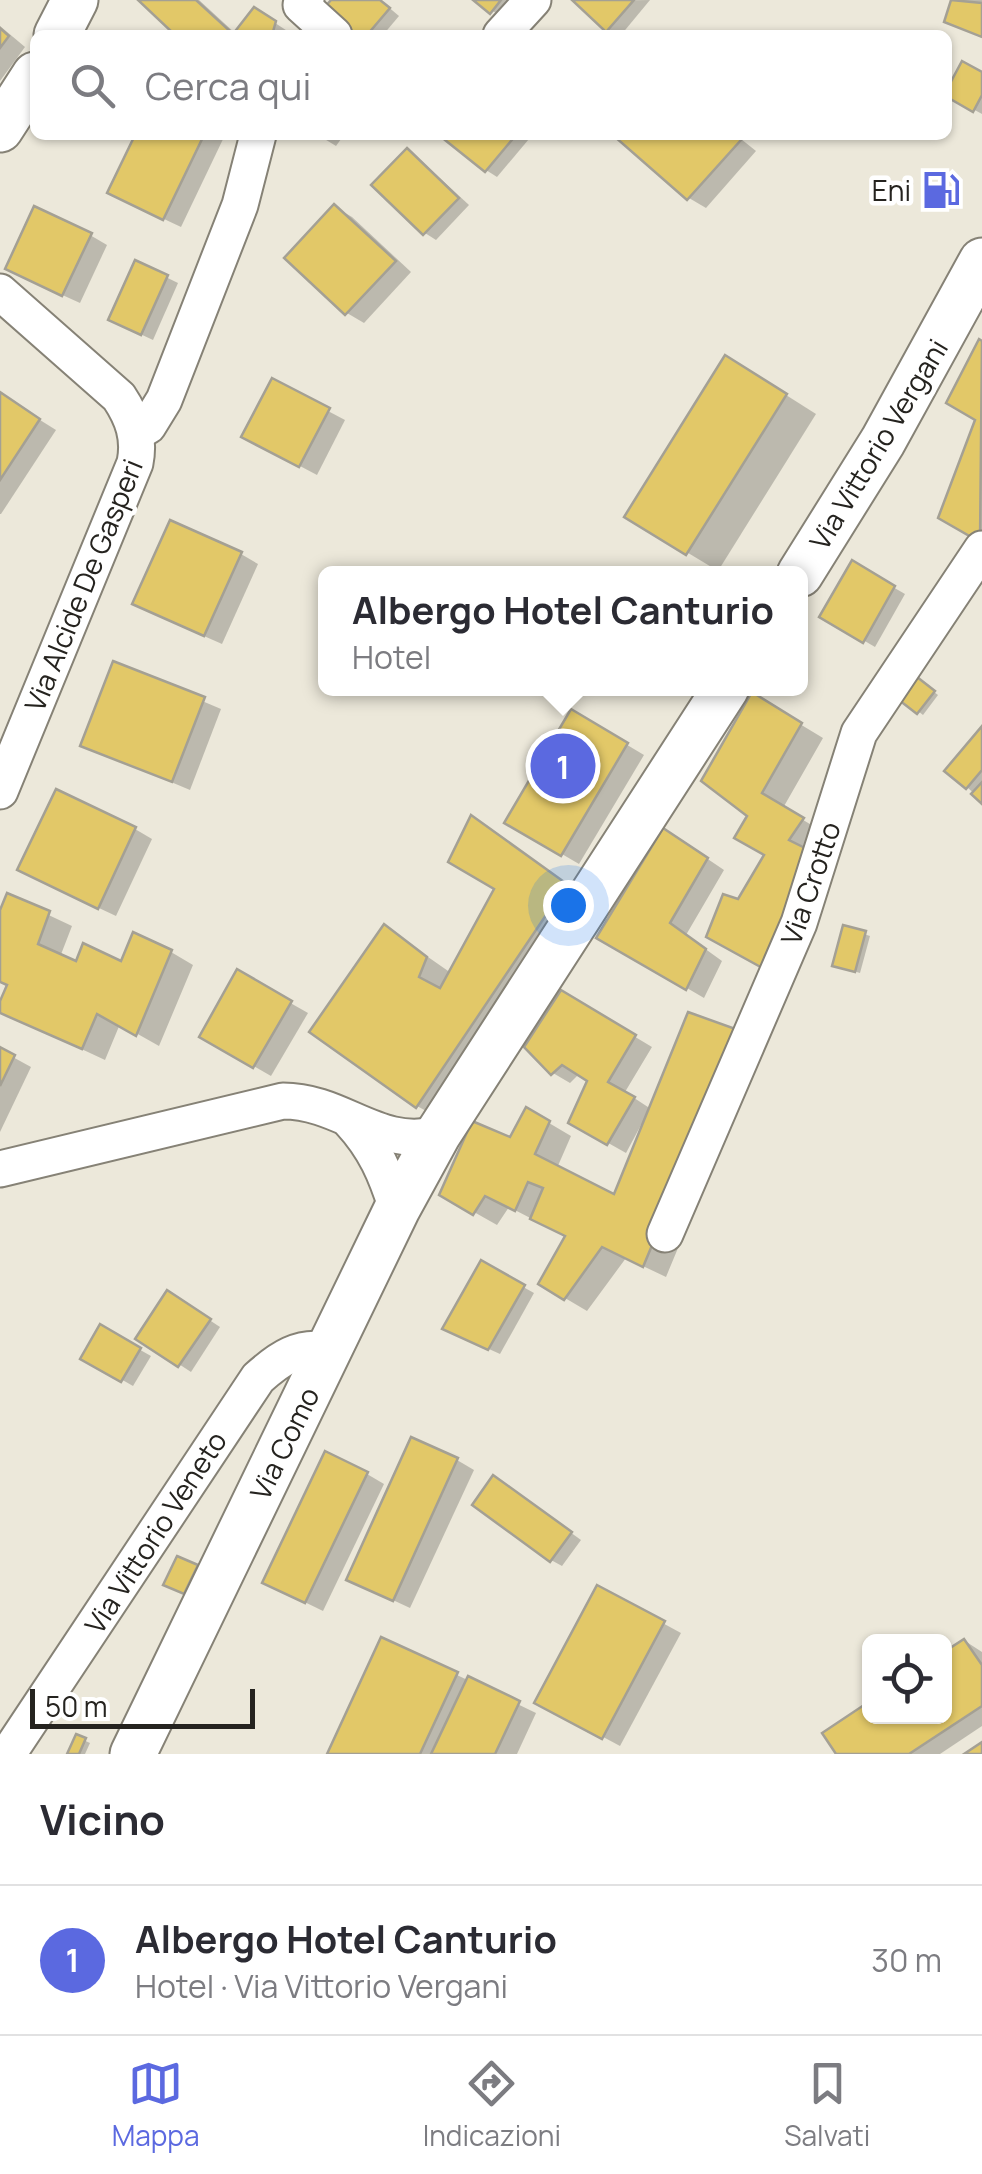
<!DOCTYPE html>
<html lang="it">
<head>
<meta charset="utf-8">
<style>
	:root { --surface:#fff; --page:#f7f7f7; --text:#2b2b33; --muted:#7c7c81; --line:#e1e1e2; --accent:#5b69e0 }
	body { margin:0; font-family:Manrope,sans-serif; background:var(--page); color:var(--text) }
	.controls { position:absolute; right:30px; bottom:30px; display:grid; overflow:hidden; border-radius:15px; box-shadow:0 2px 8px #0004 }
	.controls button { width:90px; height:90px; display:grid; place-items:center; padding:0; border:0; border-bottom:2px solid var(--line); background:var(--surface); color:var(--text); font:50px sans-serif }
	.scale { position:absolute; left:30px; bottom:25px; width:225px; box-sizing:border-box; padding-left:10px; border:5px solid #25231f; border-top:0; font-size:28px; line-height:35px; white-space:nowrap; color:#25231f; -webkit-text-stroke:8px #fff; paint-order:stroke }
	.you { position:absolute; left:568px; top:905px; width:35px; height:35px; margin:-25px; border:8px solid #fff; border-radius:50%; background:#1a73e8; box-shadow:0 0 0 15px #1a73e833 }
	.badge { display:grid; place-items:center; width:65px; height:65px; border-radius:50%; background:var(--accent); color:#fff; font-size:32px; font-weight:700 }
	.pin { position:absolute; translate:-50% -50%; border:5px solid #fff; box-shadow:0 2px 10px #0006 }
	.popup { position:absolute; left:318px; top:566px; width:490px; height:130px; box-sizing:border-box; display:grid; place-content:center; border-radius:15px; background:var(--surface); filter:drop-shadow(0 2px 8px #0005); font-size:32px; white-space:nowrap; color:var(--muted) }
	.popup b { font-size:38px; color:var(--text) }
	.popup::after { content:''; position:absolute; left:50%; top:100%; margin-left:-20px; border:20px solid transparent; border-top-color:var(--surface) }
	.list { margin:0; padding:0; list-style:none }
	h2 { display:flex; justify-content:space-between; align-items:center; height:130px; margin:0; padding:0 40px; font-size:42px }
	h2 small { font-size:32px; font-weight:400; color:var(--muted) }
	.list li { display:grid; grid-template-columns:65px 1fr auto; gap:30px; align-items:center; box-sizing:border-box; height:150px; padding:0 40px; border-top:2px solid var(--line) }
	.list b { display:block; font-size:38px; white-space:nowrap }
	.list p { margin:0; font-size:32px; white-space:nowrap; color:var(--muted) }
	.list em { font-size:32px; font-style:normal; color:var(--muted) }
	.icon { flex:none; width:55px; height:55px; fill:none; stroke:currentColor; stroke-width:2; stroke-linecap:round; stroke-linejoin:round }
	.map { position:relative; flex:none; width:982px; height:1754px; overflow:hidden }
	.search { position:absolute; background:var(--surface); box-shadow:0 2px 8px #0004; left:30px; right:30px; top:30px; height:110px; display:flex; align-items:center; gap:25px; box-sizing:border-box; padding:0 35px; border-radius:15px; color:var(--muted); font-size:38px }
	.sheet { height:280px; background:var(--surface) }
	nav { display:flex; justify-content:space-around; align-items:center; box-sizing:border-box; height:140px; border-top:2px solid var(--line); background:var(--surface); font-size:28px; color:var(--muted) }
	nav a { display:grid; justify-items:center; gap:5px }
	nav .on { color:var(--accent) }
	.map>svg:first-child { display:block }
	.shadow { fill:#0003 }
	.building { fill:#e2c868; stroke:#a4a094; stroke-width:2.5 }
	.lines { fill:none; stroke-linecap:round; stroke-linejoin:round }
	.minor-casing { stroke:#868276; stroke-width:39 }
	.tertiary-casing { stroke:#868276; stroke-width:49 }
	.minor { stroke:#fff; stroke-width:35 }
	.tertiary { stroke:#fff; stroke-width:45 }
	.labels { text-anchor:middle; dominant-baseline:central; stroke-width:9; stroke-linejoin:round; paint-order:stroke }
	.poi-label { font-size:28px; fill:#25231f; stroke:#fff; text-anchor:end }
	.street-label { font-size:28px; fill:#25231f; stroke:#fff }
</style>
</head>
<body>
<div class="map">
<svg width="982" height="1754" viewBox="0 0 982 1754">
	<rect width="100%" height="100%" fill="#ece8da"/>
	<g class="shadow">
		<polygon points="141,0 199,0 236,34 272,21 292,34 178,35"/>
		<polygon points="334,0 380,0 399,16 383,35 360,35"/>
		<polygon points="477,0 517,0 503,18"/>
		<polygon points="650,0 621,35 608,30 574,1"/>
		<polygon points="953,0 982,0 982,38 947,21"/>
		<polygon points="0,26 25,47 0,81"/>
		<polygon points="982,75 982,114 947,95"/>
		<polygon points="138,135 225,135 181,227 128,202"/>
		<polygon points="318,135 344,135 336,146"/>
		<polygon points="453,135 524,135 529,139 497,177 486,170"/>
		<polygon points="621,135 736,135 756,151 706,208 689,198"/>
		<polygon points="407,151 418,158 469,205 436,240 425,233 375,185"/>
		<polygon points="335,207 352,217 411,272 364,323 347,313"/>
		<polygon points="90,235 107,245 80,303 25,278"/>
		<polygon points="137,263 178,283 153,340 123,326"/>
		<polygon points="980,342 982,343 982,540 941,517 978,419"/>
		<polygon points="756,376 816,414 718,571 627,516"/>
		<polygon points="0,395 56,430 1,514 0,514"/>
		<polygon points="328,411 345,420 317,475 262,446"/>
		<polygon points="241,554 258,564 222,644 152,613"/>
		<polygon points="853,564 905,594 875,647 822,616"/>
		<polygon points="115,664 221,709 190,790 83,745"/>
		<polygon points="913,676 938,695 923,715 894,692"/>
		<polygon points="775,709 823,738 783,808 825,833 740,902 767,854 750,816"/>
		<polygon points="572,712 644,755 579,864 507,822"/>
		<polygon points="982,730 982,801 967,787"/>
		<polygon points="472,819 588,898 439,1118 417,1106 385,927 451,973 497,888"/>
		<polygon points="135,829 152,839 116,916 37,879"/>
		<polygon points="681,841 724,870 686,935 722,961 704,998 600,937"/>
		<polygon points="8,896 72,926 60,957 77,965 123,964 171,952 193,965 159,1046 120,1024 105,1060 0,1011 9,986 0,981 0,916"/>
		<polygon points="845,928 870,936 860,973 840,967"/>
		<polygon points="238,973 308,1013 271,1076 202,1036"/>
		<polygon points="562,993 652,1047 625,1092 651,1109 762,1046 666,1277 626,1258 587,1311 565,1298 567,1237 509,1207 497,1225 442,1194 511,1140 527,1110 571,1136 557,1168 615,1198 644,1127 641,1125 626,1153 571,1122 590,1080 580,1073 570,1083 553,1073"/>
		<polygon points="0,1050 31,1067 0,1132"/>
		<polygon points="482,1264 534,1293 500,1354 456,1334"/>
		<polygon points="179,1300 220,1327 191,1372 139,1338"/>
		<polygon points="101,1328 151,1356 133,1386 84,1358"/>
		<polygon points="457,1460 474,1470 410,1608 367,1588"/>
		<polygon points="367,1474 384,1484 323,1611 282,1591"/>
		<polygon points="505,1485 581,1540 562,1566 551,1560"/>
		<polygon points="598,1588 681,1633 620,1746 538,1702"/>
		<polygon points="965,1641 982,1652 982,1726 940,1754 839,1754 870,1716 944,1716"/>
		<polygon points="457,1675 536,1713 517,1754 329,1754"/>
		<polygon points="77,1737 90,1743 85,1754 70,1754"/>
	</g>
	<g class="building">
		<polygon points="138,0 196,0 233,34 254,7 276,21 272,35 175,35"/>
		<polygon points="331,0 380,0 390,8 367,35 356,35 324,8"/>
		<polygon points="473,0 501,0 490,14"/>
		<polygon points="572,0 634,0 606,32"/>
		<polygon points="951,0 982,3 982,37 944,22"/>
		<polygon points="0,28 9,36 0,48"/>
		<polygon points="962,61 982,72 982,95 973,112 947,97 947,89"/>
		<polygon points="135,135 204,135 163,220 107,193"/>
		<polygon points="449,135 516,135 485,172 445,140"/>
		<polygon points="617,135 734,135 741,140 687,200 615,137"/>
		<polygon points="407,148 459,198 423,235 371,185"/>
		<polygon points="334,204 396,261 345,315 284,258"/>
		<polygon points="34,206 92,233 62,296 5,269"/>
		<polygon points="135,260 168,275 141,335 108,320"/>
		<polygon points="979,339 982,341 980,542 938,518 975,420 946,403"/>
		<polygon points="725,355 787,394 686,555 624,517"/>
		<polygon points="272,378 330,408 299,467 241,437"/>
		<polygon points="0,392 40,419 0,480"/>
		<polygon points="170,520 242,552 204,636 132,604"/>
		<polygon points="852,560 895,586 863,643 819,617"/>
		<polygon points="113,661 205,697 172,782 80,746"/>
		<polygon points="908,670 935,691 917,714 890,693"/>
		<polygon points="752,692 802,723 762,793 804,818 789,840 811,851 768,971 706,937 723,894 738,899 764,855 734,838 747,816 701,781"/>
		<polygon points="571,709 628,743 561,856 504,823"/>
		<polygon points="982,726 982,770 966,789 944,771"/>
		<polygon points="982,782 982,804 971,794"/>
		<polygon points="56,789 136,827 98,909 17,870"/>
		<polygon points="471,815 567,884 416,1108 309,1032 384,924 427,957 419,977 440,988 494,889 448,862"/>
		<polygon points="663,828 708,858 670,923 706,949 686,990 596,938"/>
		<polygon points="7,893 50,911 38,944 76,961 83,943 121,961 133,932 172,950 136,1036 97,1014 82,1049 0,1013 0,1001 7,985 0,982 0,910"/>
		<polygon points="843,925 866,931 855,972 832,966"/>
		<polygon points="237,969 292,1001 253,1068 199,1037"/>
		<polygon points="561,990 636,1035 608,1082 635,1097 607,1145 568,1123 587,1081 562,1065 551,1075 524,1047"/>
		<polygon points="688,1012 741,1031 643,1267 602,1247 564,1300 538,1284 565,1236 530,1219 543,1188 528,1182 515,1211 485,1196 473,1215 439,1195 472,1121 510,1137 526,1107 550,1121 535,1154 614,1194"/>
		<polygon points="0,1047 15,1055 0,1086"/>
		<polygon points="481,1260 525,1285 488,1350 442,1329"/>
		<polygon points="167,1290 211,1319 178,1367 135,1339"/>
		<polygon points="100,1324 141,1348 121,1382 80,1359"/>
		<polygon points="411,1437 458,1458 393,1601 346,1580"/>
		<polygon points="325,1451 368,1472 305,1603 262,1583"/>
		<polygon points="493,1475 572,1532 550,1562 472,1505"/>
		<polygon points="177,1556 198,1565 184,1594 163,1585"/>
		<polygon points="597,1585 665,1621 602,1739 534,1703"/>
		<polygon points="381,1637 458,1672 420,1754 327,1754"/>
		<polygon points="964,1639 982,1665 982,1706 909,1754 836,1754 822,1733 870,1701 870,1716 944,1716 944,1652"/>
		<polygon points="468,1676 520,1701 495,1754 431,1754"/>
		<polygon points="76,1734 86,1738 79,1754 67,1754"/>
		<polygon points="982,1742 982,1754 964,1754"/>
	</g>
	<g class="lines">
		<g class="minor-casing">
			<g id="minor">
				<polyline points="306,0 301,5 334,35"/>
				<polyline points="501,35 533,0"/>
				<path d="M 0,292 L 119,397 C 133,418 140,438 135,463 L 0,791"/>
				<polyline points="136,433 148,426 164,400 240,205 258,135"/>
				<path d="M 350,1121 C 375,1148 386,1174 397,1209"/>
				<path d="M 0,1169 L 283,1101 C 343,1101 378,1150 438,1134"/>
				<polyline points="665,1234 799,923 859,733 982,549"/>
				<path d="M 8,1754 L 258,1378 C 279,1359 300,1344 329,1351"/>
			</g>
		</g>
		<g class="tertiary-casing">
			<g id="tertiary">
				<polyline points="57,35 75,0"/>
				<polyline points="0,129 35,75"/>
				<polyline points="800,574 883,441 982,261"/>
				<polyline points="133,1754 397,1209 438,1134 726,688"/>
			</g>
		</g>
		<use href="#minor" class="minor"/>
		<use href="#tertiary" class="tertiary"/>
	</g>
	<defs>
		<g id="fuel-bare" transform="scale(3)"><path d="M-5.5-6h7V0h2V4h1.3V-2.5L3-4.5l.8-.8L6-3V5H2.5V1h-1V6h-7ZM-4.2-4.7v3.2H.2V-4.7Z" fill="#5b69e0" stroke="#fff" stroke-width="2.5" paint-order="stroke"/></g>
	</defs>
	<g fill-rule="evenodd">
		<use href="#fuel-bare" x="941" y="190"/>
	</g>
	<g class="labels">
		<g class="poi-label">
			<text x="911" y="190">Eni</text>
		</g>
		<g class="street-label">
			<text transform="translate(878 444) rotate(-59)">Via Vittorio Vergani</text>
			<text transform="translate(83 585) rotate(-68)">Via Alcide De Gasperi</text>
			<text transform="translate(810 883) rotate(-71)">Via Crotto</text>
			<text transform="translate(284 1443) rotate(-64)">Via Como</text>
			<text transform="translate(155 1532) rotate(-57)">Via Vittorio Veneto</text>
		</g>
	</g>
</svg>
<div class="controls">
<button><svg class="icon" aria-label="locate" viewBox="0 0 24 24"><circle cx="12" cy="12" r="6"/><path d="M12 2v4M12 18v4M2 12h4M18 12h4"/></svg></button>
</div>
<div class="scale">50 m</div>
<div class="you"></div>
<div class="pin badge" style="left:563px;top:766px">1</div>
<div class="popup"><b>Albergo Hotel Canturio</b>Hotel</div>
<div class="search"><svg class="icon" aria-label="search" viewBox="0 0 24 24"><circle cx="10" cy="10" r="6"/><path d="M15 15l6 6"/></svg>Cerca qui</div>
</div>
<section class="sheet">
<h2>Vicino<small></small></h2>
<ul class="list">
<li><span class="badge">1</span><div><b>Albergo Hotel Canturio</b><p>Hotel · Via Vittorio Vergani</p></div><em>30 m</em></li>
</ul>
</section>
<nav>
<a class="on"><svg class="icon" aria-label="map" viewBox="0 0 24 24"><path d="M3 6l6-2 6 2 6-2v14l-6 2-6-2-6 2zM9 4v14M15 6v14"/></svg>Mappa</a>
<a><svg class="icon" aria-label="directions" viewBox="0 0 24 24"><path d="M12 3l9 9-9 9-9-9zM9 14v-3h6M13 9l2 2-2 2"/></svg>Indicazioni</a>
<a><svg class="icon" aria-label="saved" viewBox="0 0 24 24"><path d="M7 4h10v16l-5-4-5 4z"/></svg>Salvati</a>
</nav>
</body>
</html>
